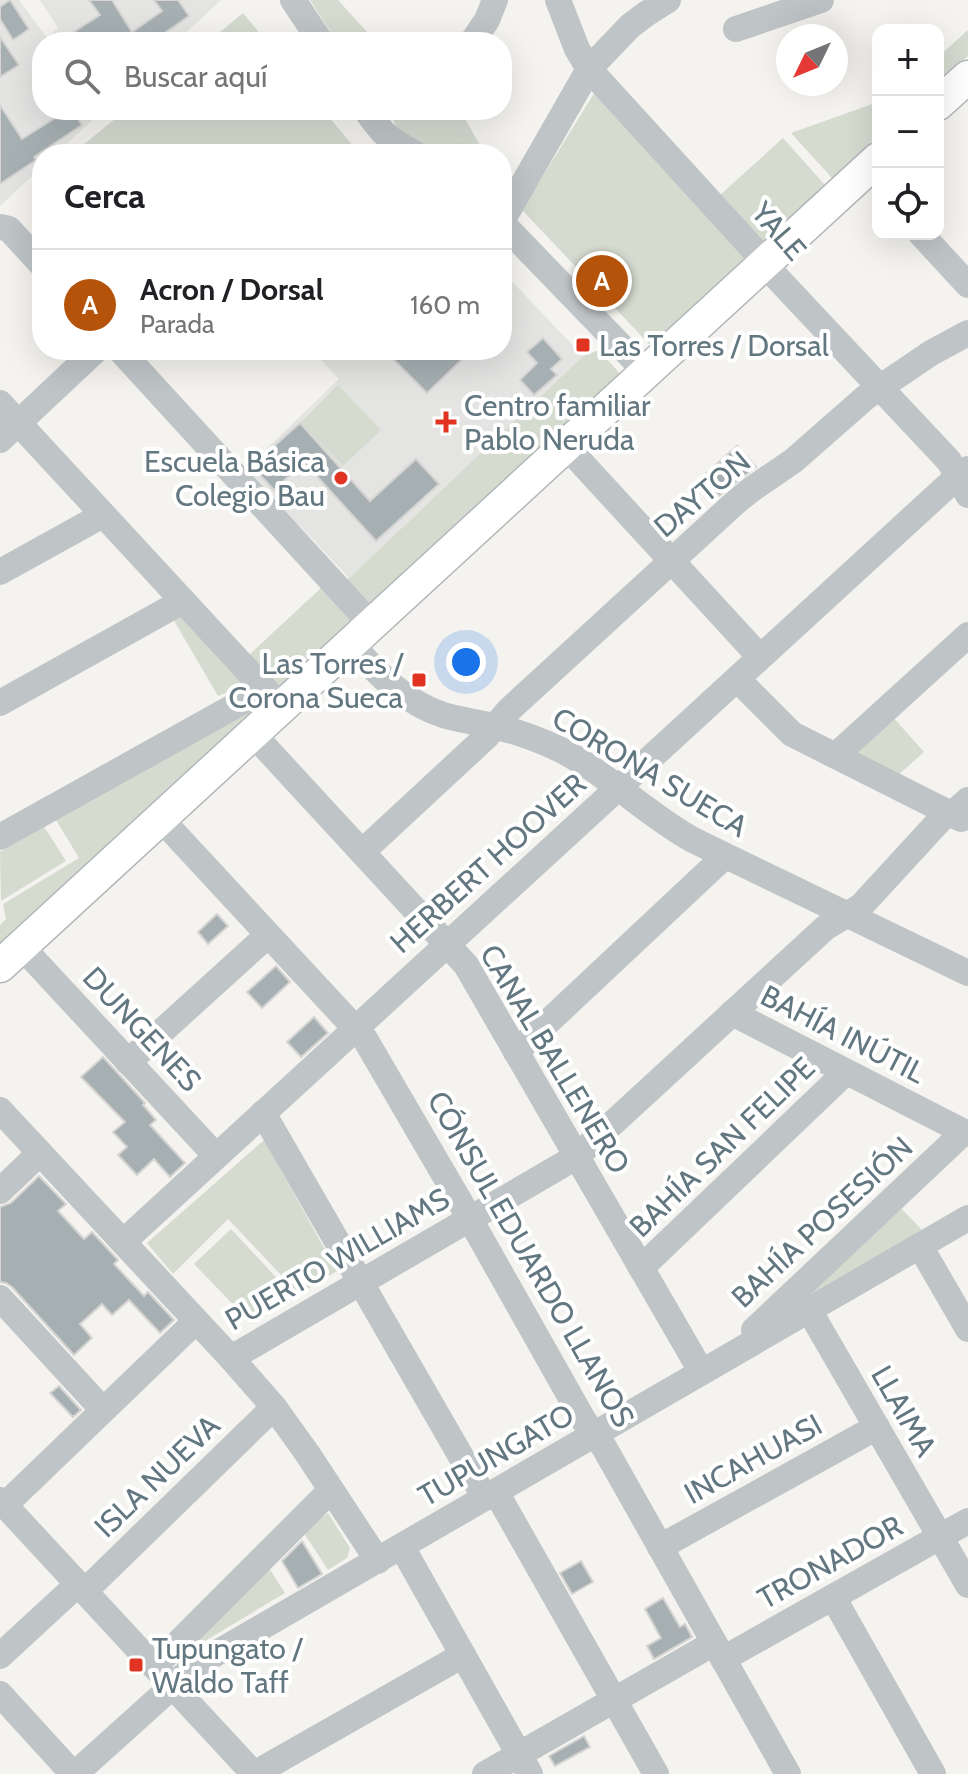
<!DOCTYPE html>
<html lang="es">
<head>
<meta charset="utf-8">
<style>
	:root { --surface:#fff; --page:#f2f2f2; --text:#202124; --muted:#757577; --line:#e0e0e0; --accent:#b45309 }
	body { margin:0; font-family:Cabin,sans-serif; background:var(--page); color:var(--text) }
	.controls { position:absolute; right:24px; top:24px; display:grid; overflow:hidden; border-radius:16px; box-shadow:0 8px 32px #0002 }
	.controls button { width:72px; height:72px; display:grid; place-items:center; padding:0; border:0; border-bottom:2px solid var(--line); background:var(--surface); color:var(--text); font:40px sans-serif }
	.compass { position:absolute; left:776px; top:24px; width:72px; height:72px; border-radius:50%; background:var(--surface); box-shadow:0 8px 32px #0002; rotate:227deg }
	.you { position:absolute; left:466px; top:662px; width:28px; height:28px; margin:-20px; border:6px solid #fff; border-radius:50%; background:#1a73e8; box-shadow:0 0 0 12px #1a73e833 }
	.badge { display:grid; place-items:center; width:52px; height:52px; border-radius:50%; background:var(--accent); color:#fff; font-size:26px; font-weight:700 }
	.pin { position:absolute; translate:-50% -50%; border:4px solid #fff; box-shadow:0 2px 8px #0006 }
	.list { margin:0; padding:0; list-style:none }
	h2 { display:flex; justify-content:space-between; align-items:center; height:104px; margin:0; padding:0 32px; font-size:34px }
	h2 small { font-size:26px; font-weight:400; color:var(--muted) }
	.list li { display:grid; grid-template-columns:52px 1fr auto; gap:24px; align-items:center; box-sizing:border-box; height:112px; padding:0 32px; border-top:2px solid var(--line) }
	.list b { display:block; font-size:30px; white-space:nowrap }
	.list p { margin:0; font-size:26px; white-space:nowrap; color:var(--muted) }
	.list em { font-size:26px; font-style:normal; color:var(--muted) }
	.icon { flex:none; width:44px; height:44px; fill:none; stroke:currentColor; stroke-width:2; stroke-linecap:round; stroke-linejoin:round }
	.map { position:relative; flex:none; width:968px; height:1774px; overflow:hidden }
	.search { position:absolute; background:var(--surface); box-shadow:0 8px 32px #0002; left:32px; top:32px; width:480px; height:88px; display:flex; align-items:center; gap:20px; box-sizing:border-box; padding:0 28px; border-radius:32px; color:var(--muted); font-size:30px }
	.panel { position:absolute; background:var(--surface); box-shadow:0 8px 32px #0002; left:32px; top:144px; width:480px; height:216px; border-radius:32px }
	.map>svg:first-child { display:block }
	.built { fill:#e4e5e3 }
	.green { fill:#d6dbd0 }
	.building { fill:#a6b0b2; stroke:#d5d4d2; stroke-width:2 }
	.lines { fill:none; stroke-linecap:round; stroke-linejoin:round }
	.major-casing { stroke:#b2b7ba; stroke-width:35 }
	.minor { stroke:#bfc4c6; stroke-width:26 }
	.major { stroke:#fff; stroke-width:32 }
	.poi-dot { fill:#e13322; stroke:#fff; stroke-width:3 }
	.labels { text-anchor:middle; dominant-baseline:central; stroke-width:8; stroke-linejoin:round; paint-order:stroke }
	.street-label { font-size:30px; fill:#637780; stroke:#fff }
	.poi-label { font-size:30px; fill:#637780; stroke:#fff; text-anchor:start }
</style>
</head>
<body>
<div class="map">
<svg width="968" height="1774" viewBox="0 0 968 1774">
	<rect width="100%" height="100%" fill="#f4f3ef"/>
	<g class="built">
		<polygon points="0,0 19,0 47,38 58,28 40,0 221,0 176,42 42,42 42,110 103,110 56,154 42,154 42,167 0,206"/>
		<polygon points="502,271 583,356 349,578 300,526 295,526 242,472 339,379 311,350 502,350"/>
	</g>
	<g class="green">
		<polygon points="310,0 338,0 376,42 337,42"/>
		<polygon points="243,13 267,42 208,42"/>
		<polygon points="968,30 968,56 938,83 938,57"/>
		<polygon points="596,90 748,255 651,346 522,210"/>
		<polygon points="878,102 878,136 832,178 791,133"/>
		<polygon points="126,110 323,110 354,147 345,154 72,154"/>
		<polygon points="407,110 460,110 485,154 444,154 397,129 393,119"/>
		<polygon points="783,138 825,185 760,243 718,197"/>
		<polygon points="599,350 621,375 283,692 249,655 321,588 349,578 583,356"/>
		<polygon points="338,385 381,430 343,466 300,423"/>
		<polygon points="183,612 246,685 218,696 173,619"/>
		<polygon points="265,700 269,703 0,951 0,925 6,919 3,904 79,858 53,815"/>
		<polygon points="892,716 924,752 895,778 848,754"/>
		<polygon points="43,825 66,861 1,901 0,852"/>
		<polygon points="264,1140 337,1271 299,1294 228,1219 173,1274 147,1243"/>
		<polygon points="896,1203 923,1231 797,1302"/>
		<polygon points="231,1229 288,1290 252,1324 194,1264"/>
		<polygon points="328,1513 350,1548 347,1558 328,1570 302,1530"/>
		<polygon points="267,1565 285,1593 175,1659"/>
	</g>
	<g class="building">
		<polygon points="10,0 29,29 13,40 0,19 0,7"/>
		<polygon points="89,0 112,0 132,32 162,11 154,0 178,0 189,16 152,42 78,42 72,33 100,15"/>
		<polygon points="0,37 19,65 0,77"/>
		<polygon points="0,105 22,139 68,110 72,110 82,125 34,157 36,160 0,184"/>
		<polygon points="543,338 562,359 551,369 557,375 534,395 520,380 537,363 527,352"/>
		<polygon points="404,350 472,350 427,393 394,360"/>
		<polygon points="300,423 370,501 416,459 439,484 376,541 304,462 274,490 252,466"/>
		<polygon points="737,446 756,467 719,496 702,477"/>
		<polygon points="217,914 228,926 208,944 198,932"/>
		<polygon points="276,966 290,982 262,1008 247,992"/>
		<polygon points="314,1017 328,1033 301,1057 287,1042"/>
		<polygon points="103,1057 145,1103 143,1105 156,1120 150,1125 185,1163 170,1177 154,1159 137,1175 118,1155 127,1147 113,1132 125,1122 81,1077"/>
		<polygon points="39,1176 66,1204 58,1211 84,1239 92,1232 118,1260 114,1264 128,1279 144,1296 148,1292 174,1320 160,1333 129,1300 112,1315 102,1304 80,1324 92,1338 74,1355 12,1287 6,1283 0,1282 0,1207 11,1203"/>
		<polygon points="59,1386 81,1410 73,1417 50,1393"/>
		<polygon points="302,1541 322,1574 298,1588 282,1561"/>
		<polygon points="581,1561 593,1582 572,1594 560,1573"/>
		<polygon points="663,1598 680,1627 685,1624 692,1637 654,1659 647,1646 661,1638 645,1609"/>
		<polygon points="584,1736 590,1747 555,1766 549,1756"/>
	</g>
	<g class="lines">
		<g class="major-casing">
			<g id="major">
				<polyline points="938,104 968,77"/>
				<polyline points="0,966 878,159"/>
			</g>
		</g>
		<g class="minor">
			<polyline points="293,0 321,42"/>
			<polyline points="558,0 577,49 589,69 755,251 764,264 949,461 968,495"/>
			<polyline points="736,29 821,0"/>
			<polyline points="472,42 487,20 495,0"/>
			<path d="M 366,110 C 384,136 388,139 416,154"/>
			<polyline points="502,221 589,69 630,26 646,14 668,0"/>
			<polyline points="502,223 646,372"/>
			<polyline points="0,227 9,229 42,265"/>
			<polyline points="921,234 968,285"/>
			<polyline points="120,350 372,625"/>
			<polyline points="0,403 282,708"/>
			<polyline points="0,440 96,350"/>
			<polyline points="566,446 760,657"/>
			<polyline points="0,572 103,515"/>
			<path d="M 351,644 C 377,673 404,702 443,715 C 460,720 479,722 497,727 C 519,732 540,740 561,750 C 609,775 646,814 693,840 L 968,973"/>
			<polyline points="737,679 792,734 961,819"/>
			<polyline points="0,703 183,601"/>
			<polyline points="253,734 466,965 701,1371"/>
			<polyline points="836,755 968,635"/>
			<polyline points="161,819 365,1039 470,1219 584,1421 604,1447 788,1774"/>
			<polyline points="0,837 265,689"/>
			<polyline points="362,852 486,737 509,710 737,501 752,489 793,461 866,397 931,353 968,333"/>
			<polyline points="21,946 216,1156"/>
			<polyline points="732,1013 968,1134"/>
			<polyline points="516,1052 725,856"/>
			<polyline points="128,1062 268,935"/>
			<polyline points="0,1110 231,1358 274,1407 307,1453 378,1561"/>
			<polyline points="263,1113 485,1498"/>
			<polyline points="0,1191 40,1153"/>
			<polyline points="123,1242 958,476 968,469"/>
			<polyline points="920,1246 968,1329"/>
			<polyline points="641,1268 846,1072"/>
			<polyline points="0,1298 103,1410"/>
			<polyline points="809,1310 968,1585"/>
			<polyline points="754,1330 964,1132"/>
			<polyline points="231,1358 576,1157 825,928 861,906 941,819 959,808 968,800"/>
			<polyline points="496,1492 656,1774"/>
			<polyline points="0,1500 254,1774"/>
			<polyline points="5,1505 196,1321"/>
			<polyline points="402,1547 530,1774"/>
			<polyline points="660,1547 877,1427"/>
			<polyline points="85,1591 274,1407"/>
			<polyline points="833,1597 933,1774"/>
			<polyline points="0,1656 78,1584"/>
			<polyline points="723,1659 968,1521"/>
			<polyline points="155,1666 331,1490"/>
			<polyline points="0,1694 73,1774"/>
			<polyline points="75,1774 187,1673 203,1661 968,1218"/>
			<polyline points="254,1774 463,1655"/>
			<polyline points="485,1774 714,1643"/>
		</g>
		<use href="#major" class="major"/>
	</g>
	<g class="poi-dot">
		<rect x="575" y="337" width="16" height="16" rx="4"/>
		<path d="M442 410h8v8h8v8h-8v8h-8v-8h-8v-8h8z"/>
		<circle cx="341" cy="478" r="8"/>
		<rect x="411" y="672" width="16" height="16" rx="4"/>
		<rect x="128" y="1657" width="16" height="16" rx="4"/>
	</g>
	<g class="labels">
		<g class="street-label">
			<text transform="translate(779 231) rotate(49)">YALE</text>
			<text transform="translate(702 494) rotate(-40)">DAYTON</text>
			<text transform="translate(650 772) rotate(31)">CORONA SUECA</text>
			<text transform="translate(488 863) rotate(-42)">HERBERT HOOVER</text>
			<text transform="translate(142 1029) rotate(47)">DUNGENES</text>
			<text transform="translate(843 1034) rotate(27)">BAHÍA INÚTIL</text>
			<text transform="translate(555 1059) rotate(59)">CANAL BALLENERO</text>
			<text transform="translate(722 1147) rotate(-44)">BAHÍA SAN FELIPE</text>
			<text transform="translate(822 1222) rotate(-43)">BAHÍA POSESIÓN</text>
			<text transform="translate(337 1259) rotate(-30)">PUERTO WILLIAMS</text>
			<text transform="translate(531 1259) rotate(60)">CÓNSUL EDUARDO LLANOS</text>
			<text transform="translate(904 1411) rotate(60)">LLAIMA</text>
			<text transform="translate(496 1455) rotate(-30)">TUPUNGATO</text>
			<text transform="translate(753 1459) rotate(-29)">INCAHUASI</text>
			<text transform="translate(157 1476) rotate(-44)">ISLA NUEVA</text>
			<text transform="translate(830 1562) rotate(-29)">TRONADOR</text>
		</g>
		<g class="poi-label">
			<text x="599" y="345">Las Torres / Dorsal</text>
			<text x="464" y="405">Centro familiar<tspan x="464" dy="34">Pablo Neruda</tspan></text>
			<text x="325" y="461" text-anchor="end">Escuela Básica<tspan x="325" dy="34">Colegio Bau</tspan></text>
			<text x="403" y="663" text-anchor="end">Las Torres /<tspan x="403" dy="34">Corona Sueca</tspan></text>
			<text x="152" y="1648">Tupungato /<tspan x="152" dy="34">Waldo Taff</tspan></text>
		</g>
	</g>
</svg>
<div class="controls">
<button>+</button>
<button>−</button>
<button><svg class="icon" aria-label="locate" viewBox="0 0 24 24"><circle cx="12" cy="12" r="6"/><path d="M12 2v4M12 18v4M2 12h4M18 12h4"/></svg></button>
</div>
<svg class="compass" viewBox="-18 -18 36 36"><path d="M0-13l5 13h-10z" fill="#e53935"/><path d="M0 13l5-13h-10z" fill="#757577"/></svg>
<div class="you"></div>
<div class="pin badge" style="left:602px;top:281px">A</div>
<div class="search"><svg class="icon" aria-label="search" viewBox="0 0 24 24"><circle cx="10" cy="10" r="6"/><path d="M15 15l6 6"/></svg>Buscar aquí</div>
<section class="panel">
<h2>Cerca<small></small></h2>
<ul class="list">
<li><span class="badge">A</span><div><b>Acron / Dorsal</b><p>Parada</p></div><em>160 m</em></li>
</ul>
</section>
</div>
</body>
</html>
